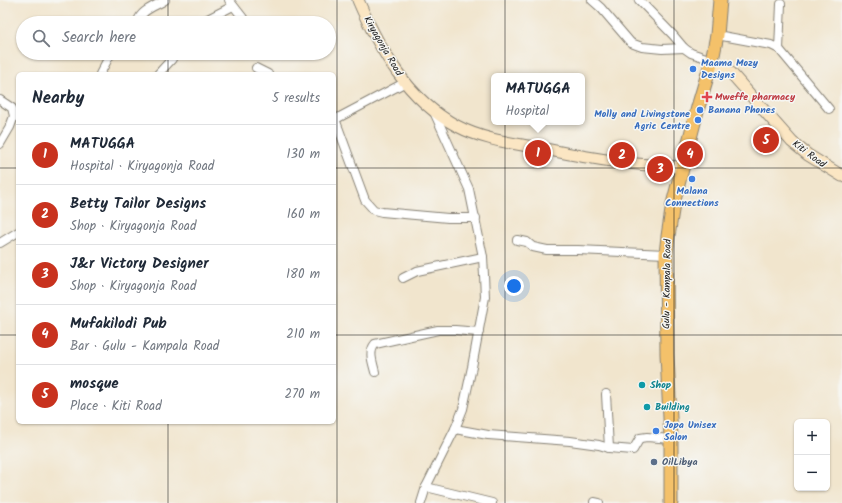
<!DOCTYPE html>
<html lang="en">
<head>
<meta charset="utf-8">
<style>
	:root { --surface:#fff; --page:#f6f6f7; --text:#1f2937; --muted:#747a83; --line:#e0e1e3; --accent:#c8321e }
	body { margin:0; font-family:Kalam,sans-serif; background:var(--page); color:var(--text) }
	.controls { position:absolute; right:12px; bottom:12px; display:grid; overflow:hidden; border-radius:6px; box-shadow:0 1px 3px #0004 }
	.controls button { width:36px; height:36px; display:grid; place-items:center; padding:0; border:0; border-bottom:1px solid var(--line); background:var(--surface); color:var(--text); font:20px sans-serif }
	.you { position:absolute; left:514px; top:286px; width:14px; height:14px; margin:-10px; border:3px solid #fff; border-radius:50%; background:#1a73e8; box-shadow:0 0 0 6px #1a73e833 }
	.badge { display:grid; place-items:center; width:26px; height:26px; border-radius:50%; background:var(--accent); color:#fff; font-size:13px; font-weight:700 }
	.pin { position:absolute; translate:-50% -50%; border:2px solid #fff; box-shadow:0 1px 4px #0006 }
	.popup { position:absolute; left:491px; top:73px; width:94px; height:52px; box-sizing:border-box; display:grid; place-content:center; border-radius:6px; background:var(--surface); filter:drop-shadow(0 1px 3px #0005); font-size:13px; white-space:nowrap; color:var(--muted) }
	.popup b { font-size:15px; color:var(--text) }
	.popup::after { content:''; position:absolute; left:50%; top:100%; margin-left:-8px; border:8px solid transparent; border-top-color:var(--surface) }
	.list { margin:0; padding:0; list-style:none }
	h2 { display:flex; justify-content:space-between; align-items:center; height:52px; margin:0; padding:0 16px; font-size:17px }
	h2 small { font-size:13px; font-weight:400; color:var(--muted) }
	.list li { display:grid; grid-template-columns:26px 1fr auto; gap:12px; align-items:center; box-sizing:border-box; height:60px; padding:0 16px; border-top:1px solid var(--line) }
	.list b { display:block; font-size:15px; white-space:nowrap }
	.list p { margin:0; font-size:13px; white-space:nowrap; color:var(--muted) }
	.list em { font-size:13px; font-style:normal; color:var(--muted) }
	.icon { flex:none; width:22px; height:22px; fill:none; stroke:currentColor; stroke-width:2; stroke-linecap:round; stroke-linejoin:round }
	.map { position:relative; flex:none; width:842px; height:503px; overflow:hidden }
	.search { position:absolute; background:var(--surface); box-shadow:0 1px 3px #0004; left:16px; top:16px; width:320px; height:44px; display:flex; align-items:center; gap:10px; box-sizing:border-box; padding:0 14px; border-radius:22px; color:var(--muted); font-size:15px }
	.panel { position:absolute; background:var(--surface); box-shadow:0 1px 3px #0004; left:16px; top:72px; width:320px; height:352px; border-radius:6px }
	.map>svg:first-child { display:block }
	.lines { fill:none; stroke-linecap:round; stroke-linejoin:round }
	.street-casing { stroke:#868074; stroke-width:10 }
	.secondary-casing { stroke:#868074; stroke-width:13 }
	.primary-casing { stroke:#868074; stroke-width:15 }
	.street { stroke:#fff; stroke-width:8 }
	.secondary { stroke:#fbe6c3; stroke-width:11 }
	.primary { stroke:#f4c16a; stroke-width:13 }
	.grid { fill:none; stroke:#1c1c1c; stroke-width:1; stroke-opacity:0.55 }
	.shop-dot { fill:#3f7fe0; stroke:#f6f6f2; stroke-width:1.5 }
	.health-dot { fill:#e0444e; stroke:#f6f6f2; stroke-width:1.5 }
	.culture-dot { fill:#0f9aa8; stroke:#f6f6f2; stroke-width:1.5 }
	.service-dot { fill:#5c6f8a; stroke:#f6f6f2; stroke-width:1.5 }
	.labels { text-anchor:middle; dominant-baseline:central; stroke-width:3; stroke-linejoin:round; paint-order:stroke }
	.street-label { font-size:10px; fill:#1c1c1c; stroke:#f6f6f2 }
	.shop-label { font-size:10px; font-weight:bold; fill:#366cbe; stroke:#f6f6f2; text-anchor:start }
	.health-label { font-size:10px; font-weight:bold; fill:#be3a42; stroke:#f6f6f2; text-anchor:start }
	.culture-label { font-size:10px; font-weight:bold; fill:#0d838f; stroke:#f6f6f2; text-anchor:start }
	.service-label { font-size:10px; font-weight:bold; fill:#4e5e75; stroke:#f6f6f2; text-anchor:start }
</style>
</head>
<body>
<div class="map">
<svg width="842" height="503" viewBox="0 0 842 503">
	<rect width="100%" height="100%" fill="#f6f6f2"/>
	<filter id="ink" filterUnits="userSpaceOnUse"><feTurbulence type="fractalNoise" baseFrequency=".025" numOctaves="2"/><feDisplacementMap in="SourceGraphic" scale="8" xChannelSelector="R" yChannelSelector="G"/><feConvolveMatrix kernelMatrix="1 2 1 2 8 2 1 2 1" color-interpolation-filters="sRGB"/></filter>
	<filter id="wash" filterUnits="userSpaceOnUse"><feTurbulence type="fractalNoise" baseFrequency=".012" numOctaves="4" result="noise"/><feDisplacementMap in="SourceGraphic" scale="16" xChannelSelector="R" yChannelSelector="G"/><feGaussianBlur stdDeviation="0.9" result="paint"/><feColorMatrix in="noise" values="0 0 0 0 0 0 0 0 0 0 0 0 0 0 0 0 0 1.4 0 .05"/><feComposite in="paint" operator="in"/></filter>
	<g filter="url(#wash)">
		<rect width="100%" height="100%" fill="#f1e5cd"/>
	</g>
	<g filter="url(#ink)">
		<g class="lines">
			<g class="street-casing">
				<g id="street">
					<polyline points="229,0 247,23"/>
					<polyline points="592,0 601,8 631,43 642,47 662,49 684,48"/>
					<polyline points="639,0 673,35 684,48 691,53 712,60"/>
					<path d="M 139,23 L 138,21 C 141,10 156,6 165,0"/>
					<polyline points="200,23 233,6"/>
					<polyline points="717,35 771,45 779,49 829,109"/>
					<polyline points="779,49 781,4"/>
					<polyline points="256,68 268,74"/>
					<polyline points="100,74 111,53"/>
					<polyline points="158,74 172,59 170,53"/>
					<polyline points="0,100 12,108 14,116 10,127 0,144"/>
					<polyline points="335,119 365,200 374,210 382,212 448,218 476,218"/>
					<polyline points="334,120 404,83"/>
					<polyline points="517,240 527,242 533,247 547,250 578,250 666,254"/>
					<polyline points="0,243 18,232"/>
					<polyline points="403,278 417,271 483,257"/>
					<path d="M 375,372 C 373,363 368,352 375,344 L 438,330 L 455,330 L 479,332"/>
					<polyline points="606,394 609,448"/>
					<polyline points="455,429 488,435 570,441 599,445 609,448 633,450 640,438 647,437 671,439"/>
					<polyline points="426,487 492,503"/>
					<polyline points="594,502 599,503"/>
					<polyline points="421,503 426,487 455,429 463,409 472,367 485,297 484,275 483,257 469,189 434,112"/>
				</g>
			</g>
			<g class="secondary-casing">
				<g id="secondary">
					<path d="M 358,0 C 379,49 408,100 457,126 C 485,141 519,144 550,150 C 593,159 638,166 682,167"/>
					<polyline points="712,60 719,67 731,73 792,142 808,155 842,176"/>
				</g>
			</g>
			<g class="primary-casing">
				<polyline id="primary" points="671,503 671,439 667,354 666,254 668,236 673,204 698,107 712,60 717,35 720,0"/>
			</g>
			<use href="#street" class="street"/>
			<use href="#secondary" class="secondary"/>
			<use href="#primary" class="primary"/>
		</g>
	</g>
	<path class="grid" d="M 168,0 L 168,23M 337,0 L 337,503M 505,0 L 505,503M 674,0 L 674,503M 168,53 L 168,74M 0,168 L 18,168M 334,168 L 842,168M 0,335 L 18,335M 334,335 L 842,335M 168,422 L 168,503"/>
	<g class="shop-dot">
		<circle cx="693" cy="69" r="4"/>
		<circle cx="700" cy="110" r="4"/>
		<circle cx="698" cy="120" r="4"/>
		<circle cx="692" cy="179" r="4"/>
		<circle cx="656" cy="431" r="4"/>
	</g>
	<path class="health-dot" d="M705 91h4v4h4v4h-4v4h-4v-4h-4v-4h4z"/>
	<g class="culture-dot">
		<circle cx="642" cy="385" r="4"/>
		<circle cx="647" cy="407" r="4"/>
	</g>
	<circle class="service-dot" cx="654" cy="462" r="4"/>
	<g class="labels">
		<g class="street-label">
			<text transform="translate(383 46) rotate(60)">Kiryagonja Road</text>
			<text transform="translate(809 154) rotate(37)">Kiti Road</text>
			<text transform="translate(667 284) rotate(-89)">Gulu - Kampala Road</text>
		</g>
		<g class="shop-label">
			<text x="701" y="63">Maama Mozy<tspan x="701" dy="12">Designs</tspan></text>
			<text x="708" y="110">Banana Phones</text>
			<text x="690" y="114" text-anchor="end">Molly and Livingstone<tspan x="690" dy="12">Agric Centre</tspan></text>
			<text x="692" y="191" text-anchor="middle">Malana<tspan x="692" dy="12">Connections</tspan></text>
			<text x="664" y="425">Jopa Unisex<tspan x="664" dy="12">Salon</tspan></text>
		</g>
		<g class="health-label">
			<text x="715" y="97">Mweffe pharmacy</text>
		</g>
		<g class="culture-label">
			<text x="650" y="385">Shop</text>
			<text x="655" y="407">Building</text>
		</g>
		<g class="service-label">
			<text x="662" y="462">OilLibya</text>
		</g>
	</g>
</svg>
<div class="controls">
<button>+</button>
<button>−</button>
</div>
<div class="you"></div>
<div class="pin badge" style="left:538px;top:153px">1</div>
<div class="popup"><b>MATUGGA</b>Hospital</div>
<div class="pin badge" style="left:622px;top:155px">2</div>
<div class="pin badge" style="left:660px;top:169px">3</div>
<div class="pin badge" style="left:690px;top:154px">4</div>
<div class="pin badge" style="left:766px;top:140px">5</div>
<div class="search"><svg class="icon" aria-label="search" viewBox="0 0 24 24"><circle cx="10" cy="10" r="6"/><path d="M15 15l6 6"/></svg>Search here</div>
<section class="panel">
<h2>Nearby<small>5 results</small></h2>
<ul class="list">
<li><span class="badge">1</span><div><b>MATUGGA</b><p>Hospital · Kiryagonja Road</p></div><em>130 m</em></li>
<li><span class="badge">2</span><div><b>Betty Tailor Designs</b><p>Shop · Kiryagonja Road</p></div><em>160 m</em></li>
<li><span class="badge">3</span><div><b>J&amp;r Victory Designer</b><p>Shop · Kiryagonja Road</p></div><em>180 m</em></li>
<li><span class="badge">4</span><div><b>Mufakilodi Pub</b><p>Bar · Gulu - Kampala Road</p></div><em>210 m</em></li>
<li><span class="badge">5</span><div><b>mosque</b><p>Place · Kiti Road</p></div><em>270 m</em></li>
</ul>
</section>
</div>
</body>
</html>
